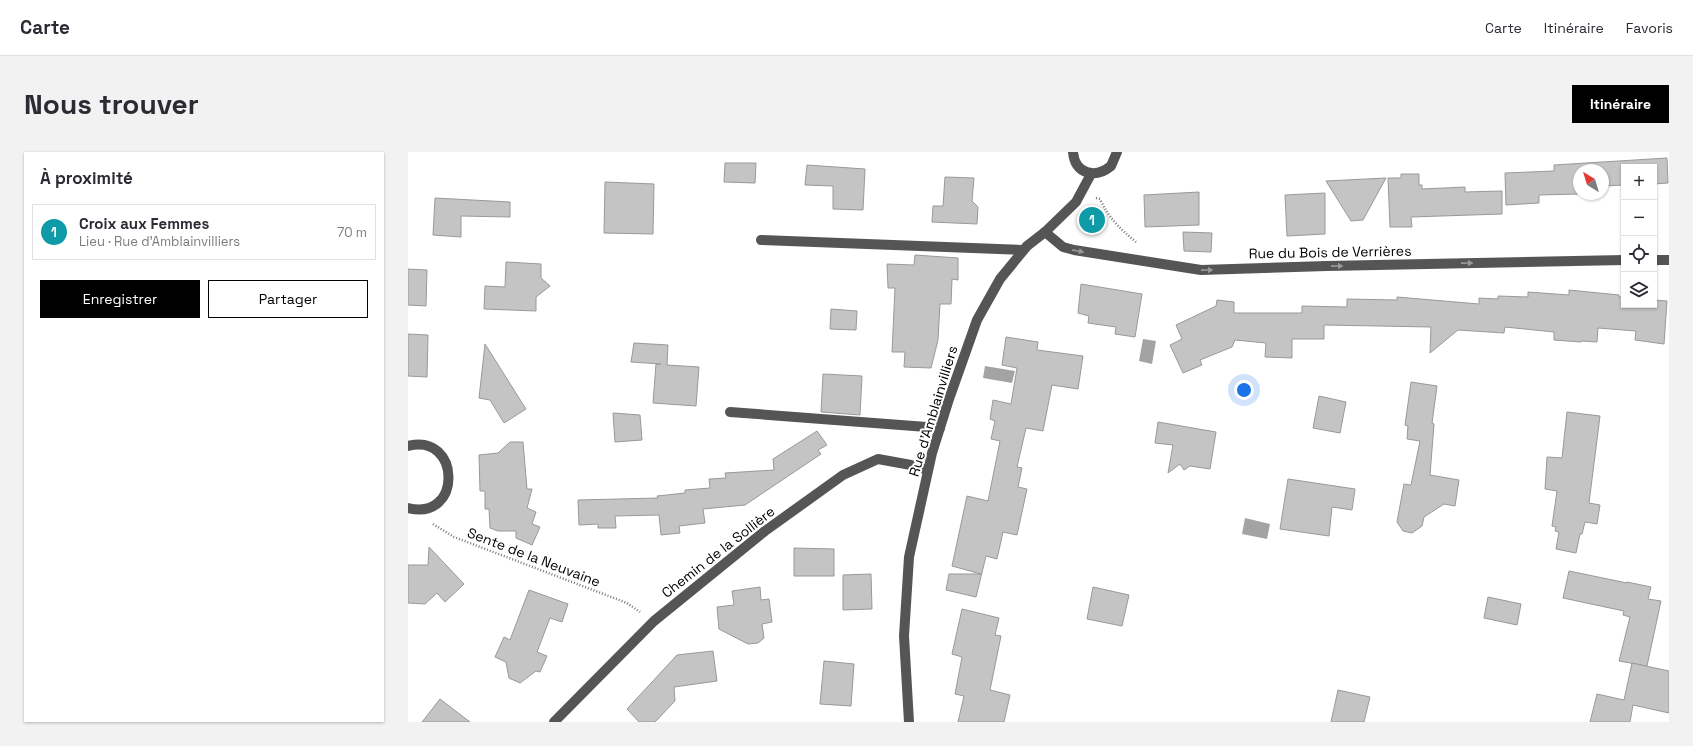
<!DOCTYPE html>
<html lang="fr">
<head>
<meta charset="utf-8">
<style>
	:root { --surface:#fff; --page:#f2f2f3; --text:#2b2b33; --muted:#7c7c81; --line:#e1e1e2; --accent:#000 }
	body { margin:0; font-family:"Space Grotesk",sans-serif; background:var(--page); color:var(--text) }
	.controls { position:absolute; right:12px; top:12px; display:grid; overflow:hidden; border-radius:0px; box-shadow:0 1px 3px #0004 }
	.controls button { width:36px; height:36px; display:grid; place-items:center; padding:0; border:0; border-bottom:1px solid var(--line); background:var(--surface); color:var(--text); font:20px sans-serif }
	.compass { position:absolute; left:1165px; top:12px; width:36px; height:36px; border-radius:50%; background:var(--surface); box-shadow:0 1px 3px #0004; rotate:322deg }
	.you { position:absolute; left:836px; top:238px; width:14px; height:14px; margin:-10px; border:3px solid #fff; border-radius:50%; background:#1a73e8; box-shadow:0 0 0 6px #1a73e833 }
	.badge { display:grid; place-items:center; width:26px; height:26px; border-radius:50%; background:var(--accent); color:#fff; font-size:13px; font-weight:700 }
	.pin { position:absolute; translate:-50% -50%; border:2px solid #fff; box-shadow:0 1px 4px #0006 }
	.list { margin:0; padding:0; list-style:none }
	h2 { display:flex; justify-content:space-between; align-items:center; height:52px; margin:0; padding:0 16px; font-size:17px }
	h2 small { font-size:13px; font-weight:400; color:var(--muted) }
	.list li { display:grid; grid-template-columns:26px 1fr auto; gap:12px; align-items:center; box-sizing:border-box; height:56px; margin:0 8px 8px; padding:0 8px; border:1px solid var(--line); border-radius:0px }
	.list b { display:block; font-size:15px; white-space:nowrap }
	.list p { margin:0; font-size:13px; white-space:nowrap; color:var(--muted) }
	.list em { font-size:13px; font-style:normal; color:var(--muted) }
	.actions { display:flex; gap:8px; padding:12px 16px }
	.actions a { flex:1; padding:9px 0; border:1px solid var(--accent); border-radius:0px; text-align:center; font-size:14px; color:var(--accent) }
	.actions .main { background:var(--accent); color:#fff }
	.icon { flex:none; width:22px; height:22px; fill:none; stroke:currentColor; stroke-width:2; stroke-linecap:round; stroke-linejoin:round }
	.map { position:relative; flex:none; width:1261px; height:570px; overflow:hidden; border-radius:0px }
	header { display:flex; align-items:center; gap:24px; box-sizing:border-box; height:56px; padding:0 20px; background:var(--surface); border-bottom:1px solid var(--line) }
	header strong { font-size:19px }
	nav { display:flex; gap:22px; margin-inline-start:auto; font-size:14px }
	.intro { display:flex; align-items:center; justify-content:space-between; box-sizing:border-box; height:96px; padding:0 24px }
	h1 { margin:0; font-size:28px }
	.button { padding:10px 18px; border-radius:0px; background:var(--accent); color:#fff; font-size:14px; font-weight:700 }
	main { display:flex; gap:24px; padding:0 24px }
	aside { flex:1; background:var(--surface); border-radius:0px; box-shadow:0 1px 3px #0004 }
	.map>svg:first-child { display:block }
	.water { fill:#a3a3a3 }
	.building { fill:#c4c4c4; stroke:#999 }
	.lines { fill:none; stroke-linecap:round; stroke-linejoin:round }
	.path { stroke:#777; stroke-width:2.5; stroke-dasharray:1 2; stroke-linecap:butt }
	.minor { stroke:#555; stroke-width:10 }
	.oneway { fill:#999 }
	.labels { text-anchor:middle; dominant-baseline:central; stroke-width:4; stroke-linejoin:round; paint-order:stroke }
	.street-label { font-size:14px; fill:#000; stroke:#fff }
</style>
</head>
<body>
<header>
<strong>Carte</strong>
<nav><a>Carte</a><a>Itinéraire</a><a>Favoris</a></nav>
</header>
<div class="intro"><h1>Nous trouver</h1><a class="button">Itinéraire</a></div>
<main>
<aside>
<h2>À proximité<small></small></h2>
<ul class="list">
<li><span class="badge" style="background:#0f9aa8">1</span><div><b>Croix aux Femmes</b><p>Lieu · Rue d'Amblainvilliers</p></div><em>70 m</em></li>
</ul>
<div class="actions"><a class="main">Enregistrer</a><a>Partager</a></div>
</aside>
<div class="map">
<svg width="1261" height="570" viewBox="0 0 1261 570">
	<rect width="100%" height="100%" fill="#fff"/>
	<g class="water">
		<polygon points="735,187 748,189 744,212 731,209"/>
		<polygon points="577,214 607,219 604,231 575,226"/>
		<polygon points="837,366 862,372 859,387 834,382"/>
	</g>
	<g class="building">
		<polygon points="1259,6 1260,31 1246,32 1246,15 1216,15 1216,33 1195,34 1195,18 1171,18 1171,42 1131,43 1131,51 1098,53 1097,21 1146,19 1146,13"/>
		<polygon points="317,11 348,11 347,31 316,30"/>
		<polygon points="399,13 457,17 455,58 425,57 425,34 397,33"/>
		<polygon points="993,22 1011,22 1011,33 1014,33 1014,37 1057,35 1057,40 1094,39 1094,62 1003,65 1004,75 982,75 980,26 993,26"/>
		<polygon points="537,25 566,26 564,49 570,55 569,72 524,70 525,54 535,54"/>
		<polygon points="978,26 955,68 943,69 918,29"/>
		<polygon points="197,30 246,32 245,82 196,81"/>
		<polygon points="791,40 791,73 737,75 736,43"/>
		<polygon points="917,41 917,82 879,84 877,43"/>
		<polygon points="27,46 102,50 102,65 53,64 53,85 25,83"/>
		<polygon points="775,80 804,81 803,100 776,99"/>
		<polygon points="507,103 550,106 550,128 544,127 543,152 532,152 530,188 523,216 496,215 497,200 484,200 487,136 480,136 479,112 506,113"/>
		<polygon points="98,110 133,112 133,126 142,134 128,145 128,159 76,157 77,134 97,135"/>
		<polygon points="0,117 19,118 18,154 0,153"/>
		<polygon points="673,132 734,142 727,185 707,182 708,175 680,171 681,164 670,161"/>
		<polygon points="1161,138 1211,143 1211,145 1216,145 1216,153 1246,153 1246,148 1259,149 1256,192 1227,188 1228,179 1190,176 1189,190 1173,189 1173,190 1146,188 1146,180 1097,175 1096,181 1050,178 1022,201 1023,175 916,173 916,187 884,187 884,206 857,205 858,191 827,188 824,195 792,208 794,213 775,221 762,193 774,187 768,173 808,154 809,148 826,150 826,161 894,161 894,154 939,155 939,147 989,148 989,145 1071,152 1071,146 1090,147 1090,144 1120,145 1120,140 1161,143"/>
		<polygon points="423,157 449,159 448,178 422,177"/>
		<polygon points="0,182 20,183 19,225 0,224"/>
		<polygon points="598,185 630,190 629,198 675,204 670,237 644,233 635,279 618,276 609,315 614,316 610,335 619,337 609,383 595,380 589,407 578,404 568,445 538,438 541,422 573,422 544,414 559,344 580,349 592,289 583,287 587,269 582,267 585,248 603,252 609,216 594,213"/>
		<polygon points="226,191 260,193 259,213 291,215 288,254 245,251 248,212 253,212 223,210"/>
		<polygon points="77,192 118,257 96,271 82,248 71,246"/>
		<polygon points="415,222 454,224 452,263 413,260"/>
		<polygon points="1003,230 1029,234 1024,271 1026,272 1022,323 1051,328 1047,354 1036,352 1016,365 1014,374 1004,381 995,379 989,370 996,332 1003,333 1012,289 999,287 1000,274 997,273"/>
		<polygon points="911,244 938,250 932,281 905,276"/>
		<polygon points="1159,260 1192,264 1181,351 1192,353 1189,372 1177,370 1174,382 1172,382 1168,401 1148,397 1151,380 1147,379 1148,375 1144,374 1149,339 1137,337 1139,305 1154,306"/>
		<polygon points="205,261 232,263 234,288 207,290"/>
		<polygon points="750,270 808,280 802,317 782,314 776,318 772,312 760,321 765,293 747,291"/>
		<polygon points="409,279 419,293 410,298 413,302 337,353 295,357 297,371 271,374 272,381 253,383 251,363 207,364 208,376 190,376 190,372 171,373 170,348 250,346 249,344 277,341 277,338 302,336 301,327 318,326 317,321 366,318 365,307"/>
		<polygon points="102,290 115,290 119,337 124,337 119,356 128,360 124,372 132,375 124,393 108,386 108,379 90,379 82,376 81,357 77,357 77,339 72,339 71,303 90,301"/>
		<polygon points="880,327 947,337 944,358 924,355 921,384 872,377"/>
		<polygon points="21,395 56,432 37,450 29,441 17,452 0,451 0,413 20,413"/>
		<polygon points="386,396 426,397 426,424 386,424"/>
		<polygon points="1161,419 1219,431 1219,430 1243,435 1240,447 1253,449 1239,514 1211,509 1222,465 1215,463 1216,459 1155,446"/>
		<polygon points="463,422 464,457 435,458 435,423"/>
		<polygon points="352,435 353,448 361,447 364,470 354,472 356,486 350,491 340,492 311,477 309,455 326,453 324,439"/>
		<polygon points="685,435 721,443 714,474 679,467"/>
		<polygon points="121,438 160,452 154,470 142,466 129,500 139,504 132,520 128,519 112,531 101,526 98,510 87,505 96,485 102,488"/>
		<polygon points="1080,445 1113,452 1109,473 1076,466"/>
		<polygon points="554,457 591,466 587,483 593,484 582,538 602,543 596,570 550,570 556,544 547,542 554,505 544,502"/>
		<polygon points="305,499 309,529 266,535 267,549 247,570 231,570 219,557 269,503"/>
		<polygon points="416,509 446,512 443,554 412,552"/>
		<polygon points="1224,511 1261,519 1261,561 1225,553 1222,570 1182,570 1189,542 1216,548"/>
		<polygon points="930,538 962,545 956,570 923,570"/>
		<polygon points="32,547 62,570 14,570"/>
	</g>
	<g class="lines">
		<g class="path">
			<path d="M 688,46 L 692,47 C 701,66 711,76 728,90"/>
			<polyline points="25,372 46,385 219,451 232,460"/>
		</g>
		<g class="minor">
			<path d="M 665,0 C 667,22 687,27 703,14 L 709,0"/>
			<polyline points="637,80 655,95 666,98 793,118 919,114 1216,108"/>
			<polyline points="353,88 615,98"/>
			<polyline points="1246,108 1261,108"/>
			<polyline points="322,260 532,276"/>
			<path d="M 0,294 C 53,280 55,370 0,356"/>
			<polyline points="146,570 246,469 357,379 435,323 470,307 503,313 520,318"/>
			<polyline points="501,570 496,484 501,405 524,301 541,247 569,168 592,127 619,94 637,80 668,50 683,22"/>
		</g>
	</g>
	<defs><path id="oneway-solid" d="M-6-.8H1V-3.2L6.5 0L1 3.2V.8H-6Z"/></defs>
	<g class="oneway">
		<use href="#oneway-solid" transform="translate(670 99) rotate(11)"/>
		<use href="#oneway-solid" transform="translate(1059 111) rotate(-1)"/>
		<use href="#oneway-solid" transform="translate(929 114) rotate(-1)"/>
		<use href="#oneway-solid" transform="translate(799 118) rotate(-1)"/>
	</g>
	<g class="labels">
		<g class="street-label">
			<text transform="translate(922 100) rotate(-1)">Rue du Bois de Verrières</text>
			<text transform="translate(525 259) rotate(-73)">Rue d'Amblainvilliers</text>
			<text transform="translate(310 400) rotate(-38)">Chemin de la Sollière</text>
			<text transform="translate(126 405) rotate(21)">Sente de la Neuvaine</text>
		</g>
	</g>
</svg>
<div class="controls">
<button>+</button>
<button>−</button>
<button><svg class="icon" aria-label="locate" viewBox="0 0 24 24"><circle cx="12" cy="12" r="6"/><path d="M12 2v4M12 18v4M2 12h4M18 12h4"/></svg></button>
<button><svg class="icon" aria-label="layers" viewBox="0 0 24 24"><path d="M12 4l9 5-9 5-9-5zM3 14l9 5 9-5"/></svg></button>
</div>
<svg class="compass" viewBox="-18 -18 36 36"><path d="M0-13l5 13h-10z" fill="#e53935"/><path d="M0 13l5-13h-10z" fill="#7c7c81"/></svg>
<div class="you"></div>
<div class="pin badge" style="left:684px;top:68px;background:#0f9aa8">1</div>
</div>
</main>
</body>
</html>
